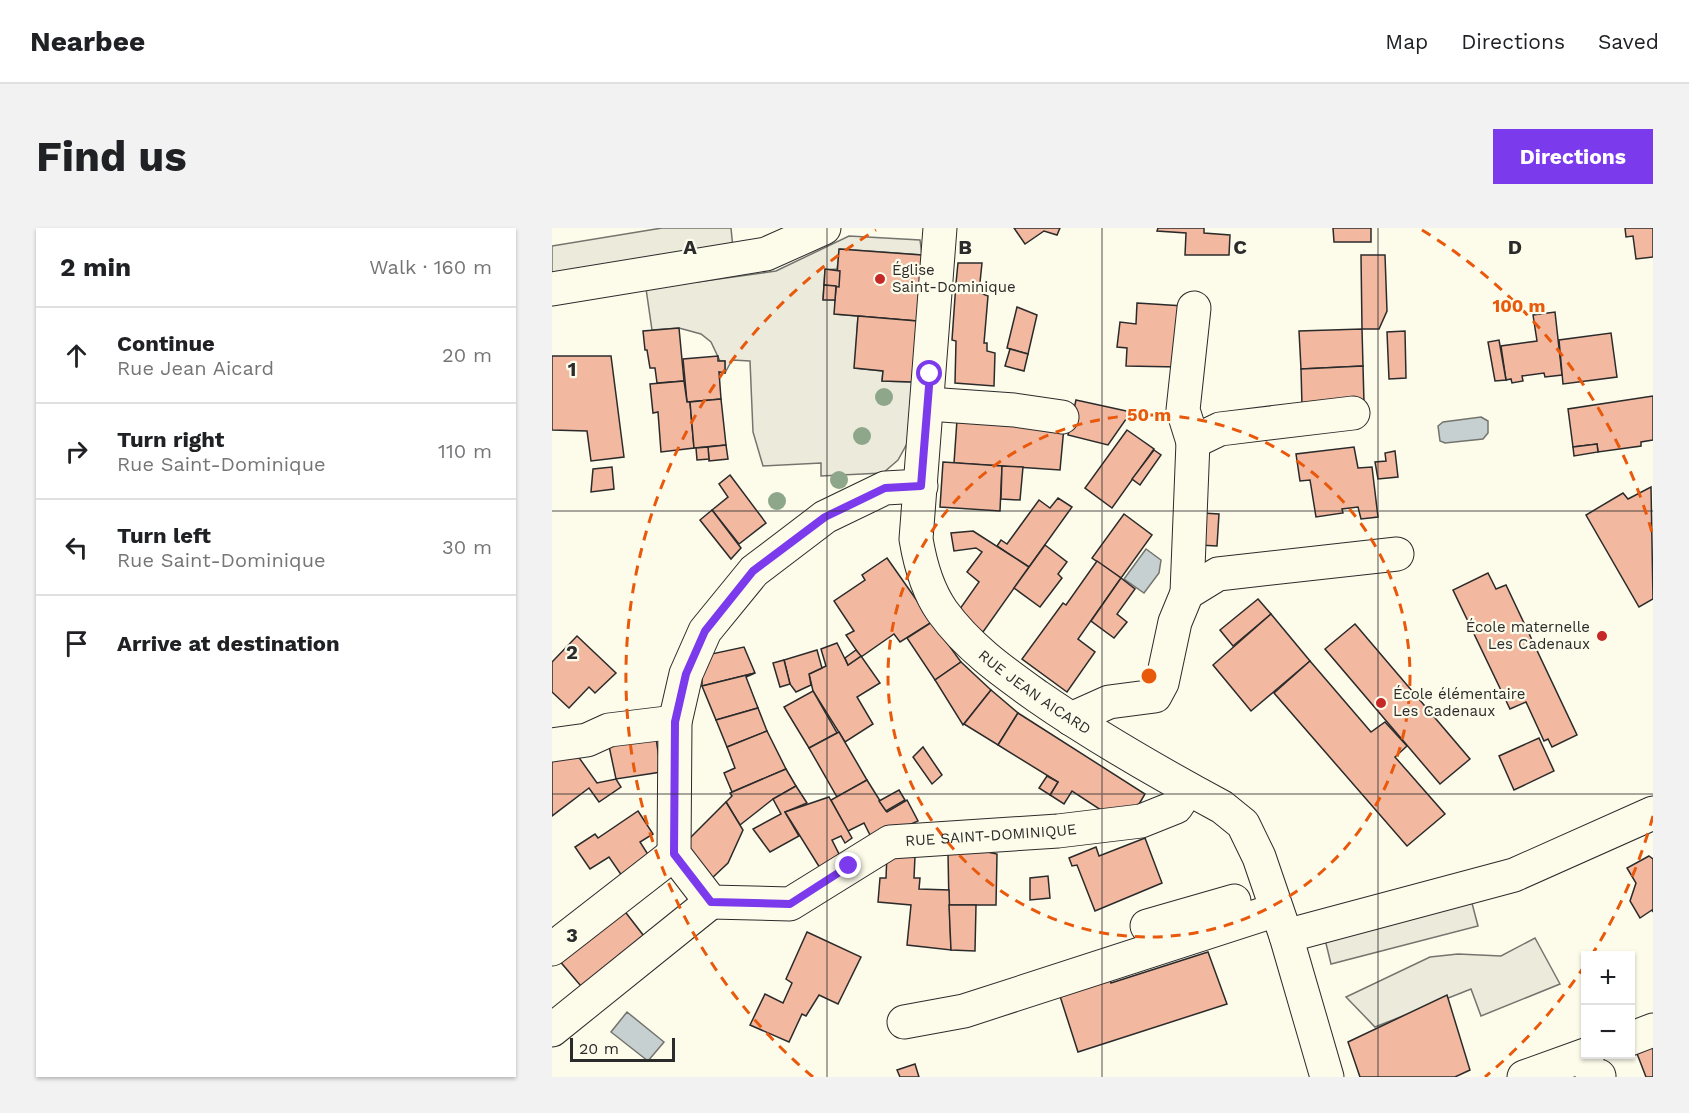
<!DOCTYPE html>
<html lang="en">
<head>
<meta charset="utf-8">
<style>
	:root { --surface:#fff; --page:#f2f2f2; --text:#202124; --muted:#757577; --line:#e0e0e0; --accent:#7c3aed }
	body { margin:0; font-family:"Work Sans",sans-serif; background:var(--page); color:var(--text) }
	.controls { position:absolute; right:18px; bottom:18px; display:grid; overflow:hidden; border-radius:0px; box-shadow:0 2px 4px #0004 }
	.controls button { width:54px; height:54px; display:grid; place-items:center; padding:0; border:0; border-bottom:2px solid var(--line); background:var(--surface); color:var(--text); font:30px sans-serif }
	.scale { position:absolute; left:18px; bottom:15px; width:105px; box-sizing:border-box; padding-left:6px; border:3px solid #2b2b2b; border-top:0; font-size:16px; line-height:21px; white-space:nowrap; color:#2b2b2b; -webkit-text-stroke:4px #fdfbea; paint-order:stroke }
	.stop { position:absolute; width:18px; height:18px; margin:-14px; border:4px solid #7c3aed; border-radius:50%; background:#fff }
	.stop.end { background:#7c3aed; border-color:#fff; box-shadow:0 2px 6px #0008 }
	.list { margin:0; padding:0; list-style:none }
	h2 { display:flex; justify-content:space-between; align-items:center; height:78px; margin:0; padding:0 24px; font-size:26px }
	h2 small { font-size:20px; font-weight:400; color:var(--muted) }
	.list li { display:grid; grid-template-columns:39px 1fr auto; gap:18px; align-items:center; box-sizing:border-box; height:96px; padding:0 24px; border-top:2px solid var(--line) }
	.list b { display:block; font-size:22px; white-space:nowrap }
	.list p { margin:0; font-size:20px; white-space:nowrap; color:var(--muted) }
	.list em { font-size:20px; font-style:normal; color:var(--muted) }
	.icon { flex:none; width:33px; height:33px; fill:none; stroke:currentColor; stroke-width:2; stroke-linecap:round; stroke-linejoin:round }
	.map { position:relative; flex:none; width:1101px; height:849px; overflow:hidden; border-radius:0px }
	header { display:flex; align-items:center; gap:36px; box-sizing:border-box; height:84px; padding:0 30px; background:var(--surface); border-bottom:2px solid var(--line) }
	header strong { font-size:28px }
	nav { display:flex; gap:33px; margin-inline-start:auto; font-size:21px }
	.intro { display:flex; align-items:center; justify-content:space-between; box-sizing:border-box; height:144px; padding:0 36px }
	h1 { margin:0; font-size:42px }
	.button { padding:15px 27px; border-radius:0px; background:var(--accent); color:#fff; font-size:21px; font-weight:700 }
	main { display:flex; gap:36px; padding:0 36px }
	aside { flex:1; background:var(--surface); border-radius:0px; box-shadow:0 2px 4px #0004 }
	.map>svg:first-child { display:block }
	.parking { fill:#eceadb; stroke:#74746e; stroke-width:1.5 }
	.water { fill:#c7d0d0; stroke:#74746e; stroke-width:1.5 }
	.building { fill:#f2b8a0; stroke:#2b2b2b; stroke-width:1.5 }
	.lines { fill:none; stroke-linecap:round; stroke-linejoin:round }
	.minor-casing { stroke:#2b2b2b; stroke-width:35 }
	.minor { stroke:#fdfbea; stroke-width:33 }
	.tree { fill:#8ea78a }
	.route { stroke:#7c3aed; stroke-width:8 }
	.grid { fill:none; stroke:#2b2b2b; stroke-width:1.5; stroke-opacity:0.55 }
	.ring { fill:none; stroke:#e8590c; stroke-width:3; stroke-dasharray:10 8 }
	.poi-dot { fill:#c62828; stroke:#fdfbea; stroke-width:2 }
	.labels { text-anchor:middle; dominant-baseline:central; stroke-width:4.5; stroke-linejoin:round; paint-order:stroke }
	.poi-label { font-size:15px; fill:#2b2b2b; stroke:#fdfbea; text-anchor:start }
	.street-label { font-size:15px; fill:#2b2b2b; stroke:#fdfbea }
	.grid-label { font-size:20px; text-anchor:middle; font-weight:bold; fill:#2b2b2b; stroke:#fdfbea; stroke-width:4.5; stroke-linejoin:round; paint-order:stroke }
	.centre { fill:#e8590c; stroke:#fdfbea; stroke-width:3 }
	.ring-label { font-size:18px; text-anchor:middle; font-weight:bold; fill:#e8590c; stroke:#fdfbea; stroke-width:4.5; stroke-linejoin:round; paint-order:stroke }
</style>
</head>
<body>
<header>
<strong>Nearbee</strong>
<nav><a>Map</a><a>Directions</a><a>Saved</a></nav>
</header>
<div class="intro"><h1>Find us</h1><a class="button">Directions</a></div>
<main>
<aside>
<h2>2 min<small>Walk · 160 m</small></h2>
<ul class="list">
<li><svg class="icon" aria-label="ahead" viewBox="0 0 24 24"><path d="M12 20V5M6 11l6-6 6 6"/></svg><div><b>Continue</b><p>Rue Jean Aicard</p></div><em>20 m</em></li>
<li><svg class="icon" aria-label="right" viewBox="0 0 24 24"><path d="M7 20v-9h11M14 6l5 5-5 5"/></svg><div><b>Turn right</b><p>Rue Saint-Dominique</p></div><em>110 m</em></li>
<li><svg class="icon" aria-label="left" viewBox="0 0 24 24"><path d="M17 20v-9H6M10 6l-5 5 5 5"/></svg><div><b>Turn left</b><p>Rue Saint-Dominique</p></div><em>30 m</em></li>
<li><svg class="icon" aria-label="arrive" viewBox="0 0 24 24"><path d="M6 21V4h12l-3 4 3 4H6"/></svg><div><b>Arrive at destination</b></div></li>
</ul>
</aside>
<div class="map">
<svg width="1101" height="849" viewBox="0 0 1101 849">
	<rect width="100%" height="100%" fill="#fdfbea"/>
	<g class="parking">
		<polygon points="110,0 179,0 182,31 145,54 224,43 297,8 368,12 370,27 288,21 285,41 273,42 271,71 283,72 283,86 306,88 303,140 331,143 330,153 360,154 357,212 346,232 331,245 269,248 269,235 211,238 201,204 198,133 180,132 173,145 173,133 168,133 159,114 149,106 127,100 100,102 92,47 0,61 0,18"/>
		<polygon points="916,660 926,698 779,736 770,699"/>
		<polygon points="983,710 1008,756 929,788 919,761 823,799 794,769 878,729 906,726 949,728"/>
	</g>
	<g class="water">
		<polygon points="929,189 936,193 936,205 931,211 893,215 888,213 886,198 891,194"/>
		<polygon points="594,321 609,332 607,345 592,365 572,351"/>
		<polygon points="75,784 112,814 96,833 59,804"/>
	</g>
	<g class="building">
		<polygon points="462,0 508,0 505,7 492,3 473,16"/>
		<polygon points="606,0 652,0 652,5 678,7 677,27 633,27 634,5 605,3"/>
		<polygon points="781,0 819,0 819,14 782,14"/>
		<polygon points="1073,0 1101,0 1101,29 1084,31 1081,8 1074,9"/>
		<polygon points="287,21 370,27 365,93 282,86"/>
		<polygon points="809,27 833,27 835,83 827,101 810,101"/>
		<polygon points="406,35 430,35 427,64 404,55"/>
		<polygon points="273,41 288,43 287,59 272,57"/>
		<polygon points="404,55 436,68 432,115 435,115 435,123 443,125 442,158 403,155 404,113 400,112"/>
		<polygon points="272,57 284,58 283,72 271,72"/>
		<polygon points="585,75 632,78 627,139 574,138 575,120 565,119 568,94 584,96"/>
		<polygon points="465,79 485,87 476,126 455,120"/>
		<polygon points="1003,84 1010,147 993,149 992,145 970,148 971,153 960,155 959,151 954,152 949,118 985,113 981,87"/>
		<polygon points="306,88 365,93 360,154 330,153 331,143 302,140"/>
		<polygon points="127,100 132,153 105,155 103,140 98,140 95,122 93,122 91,103"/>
		<polygon points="810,101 811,138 749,141 747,103"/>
		<polygon points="853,103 854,150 837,151 835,104"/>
		<polygon points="1059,105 1065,149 1011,156 1007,112"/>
		<polygon points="947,112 954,152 943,153 936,114"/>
		<polygon points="458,121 476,126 472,143 453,138"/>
		<polygon points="0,128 59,128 72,229 39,233 35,203 0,202"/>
		<polygon points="166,128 166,133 173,133 173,145 167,144 169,171 135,174 131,131"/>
		<polygon points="811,138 812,175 750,178 749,141"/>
		<polygon points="132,153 135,174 138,174 142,220 109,224 106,184 101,185 98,156"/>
		<polygon points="1101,168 1101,212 1089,214 1089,218 1046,224 1045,216 1021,219 1016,181"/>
		<polygon points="169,171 174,217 142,220 138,174"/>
		<polygon points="524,172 579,184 556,217 516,207"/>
		<polygon points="405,192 512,199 508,242 402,235"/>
		<polygon points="575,202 602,221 560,280 533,260"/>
		<polygon points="1045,216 1046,224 1022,228 1021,219"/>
		<polygon points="174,217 176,231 157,233 156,219"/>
		<polygon points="156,219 157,231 145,232 144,220"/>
		<polygon points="802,219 806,240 820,239 826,289 809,291 806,279 790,281 791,285 764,289 758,252 748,253 744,226"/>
		<polygon points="602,222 609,227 588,257 580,251"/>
		<polygon points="843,223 846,249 826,251 823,234 834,233 833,225"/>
		<polygon points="391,234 450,238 448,283 388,279"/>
		<polygon points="450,238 471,239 468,272 449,271"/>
		<polygon points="60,239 62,261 39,264 41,241"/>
		<polygon points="178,247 214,295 187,316 160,282 176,269 167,256"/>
		<polygon points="1099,259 1101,371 1087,379 1034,287 1071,265 1076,271"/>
		<polygon points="506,270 520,279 477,339 445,318 449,312 455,316 487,272 498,280"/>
		<polygon points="160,282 189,320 179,331 148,292"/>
		<polygon points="650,285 667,286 665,318 647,317"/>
		<polygon points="572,286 600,307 569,350 540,330"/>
		<polygon points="421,303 477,339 431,404 405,385 427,354 415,344 430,324 424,320 402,323 399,305"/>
		<polygon points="493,317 515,334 506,346 510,350 488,379 462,360"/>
		<polygon points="335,330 380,394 348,414 342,406 309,429 294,407 302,403 282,373 313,352 310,347"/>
		<polygon points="545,333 569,350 526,411 543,424 515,464 470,431 511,375 514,377"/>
		<polygon points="936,345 944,361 954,357 1025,507 1000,519 996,511 992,513 974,474 958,481 901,362"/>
		<polygon points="569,350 583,361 565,386 575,394 562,410 539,393"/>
		<polygon points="706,371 719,386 681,418 668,402"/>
		<polygon points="719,386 758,433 699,483 661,437"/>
		<polygon points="380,394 409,434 383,452 355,410"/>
		<polygon points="803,396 918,531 888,556 773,421"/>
		<polygon points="25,408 64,445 43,465 37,459 17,480 0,464 0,434"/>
		<polygon points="285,415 296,437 309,428 328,455 305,469 321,496 293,514 261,463 257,446 274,438 269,421"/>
		<polygon points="192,419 203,445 150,458 150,428"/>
		<polygon points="265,422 270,440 257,446 259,457 244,464 238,456 232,432"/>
		<polygon points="304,422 309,428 296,437 293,430"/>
		<polygon points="232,432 238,456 228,459 221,435"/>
		<polygon points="758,433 819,504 833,494 855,518 843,529 893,586 855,618 722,465"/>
		<polygon points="409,434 439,462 411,497 383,452"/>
		<polygon points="203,445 194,449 206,480 164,492 150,458"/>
		<polygon points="439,462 466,485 446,517 412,496"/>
		<polygon points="261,463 285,505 257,520 232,479"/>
		<polygon points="206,480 215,503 175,519 164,492"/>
		<polygon points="466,485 593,566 583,583 555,586 520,563 512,576 498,567 506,554 446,517"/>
		<polygon points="215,503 234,541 180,564 172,545 183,540 175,519"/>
		<polygon points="287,504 315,552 285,569 257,520"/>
		<polygon points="104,510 109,544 64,551 57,518"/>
		<polygon points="987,510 1002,543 962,562 947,528"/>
		<polygon points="371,519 390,547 380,556 361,529"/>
		<polygon points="23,524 45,555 64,551 69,559 47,574 37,560 0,588 0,530"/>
		<polygon points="234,541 244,558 221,571 188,597 174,574 180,568 178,565"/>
		<polygon points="495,548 506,554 498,567 487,560"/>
		<polygon points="315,552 335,584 355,572 366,593 321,613 312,595 296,603 279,572"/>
		<polygon points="244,558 255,575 233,584 247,608 218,624 201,601 229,586 221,571"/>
		<polygon points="347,562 353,572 334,583 327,573"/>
		<polygon points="277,569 300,610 293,615 289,608 280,612 289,630 268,640 233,584"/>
		<polygon points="174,574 191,602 176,635 158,652 130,618"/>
		<polygon points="86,583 101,606 88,614 97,628 70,648 57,629 38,641 23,619 43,606 46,610"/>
		<polygon points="593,610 610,655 543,683 525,637 520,638 517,630 544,619 547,628"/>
		<polygon points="421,621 445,626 444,677 397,677 396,625"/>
		<polygon points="335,626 363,628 362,650 368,650 367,661 397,662 399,722 355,717 359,677 326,674 328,650 334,650"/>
		<polygon points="1097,628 1101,631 1101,684 1100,682 1088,690 1078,673 1084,655 1075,640"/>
		<polygon points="496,648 498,670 478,672 478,650"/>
		<polygon points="397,677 424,677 423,723 399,722"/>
		<polygon points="71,681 95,712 34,764 6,731"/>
		<polygon points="255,704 309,729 286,776 267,767 254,788 250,786 237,814 198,797 213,766 231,775 240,755 234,751"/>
		<polygon points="656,724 675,776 526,824 506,762 556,745 559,755"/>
		<polygon points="895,767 918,842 903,849 808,849 796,814"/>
		<polygon points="1101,816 1101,849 1094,849 1084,823"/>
		<polygon points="363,836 367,849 348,849 345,842"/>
	</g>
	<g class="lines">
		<g class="minor-casing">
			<g id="minor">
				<path id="s1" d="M 388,0 L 364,311 C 368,335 376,363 390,383 C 416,419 450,443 485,468 C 544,509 607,545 670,579 L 691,596 L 707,629 L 734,708 L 775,849"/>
				<polyline points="0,61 214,26 272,0"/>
				<polyline points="376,176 462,182 510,189"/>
				<polyline points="641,214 631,182 642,80"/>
				<path id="s2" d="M 369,258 L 333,260 L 273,289 L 202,343 L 153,403 L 134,446 L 123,494 L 122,626 L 159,674 L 238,676 L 338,614 L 506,603 L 589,593 L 624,579 L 636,561"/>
				<polyline points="635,365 641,214 668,201 801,185"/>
				<polyline points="519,491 557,474 603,468 610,455 623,394 635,365 666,346 845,326"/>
				<polyline points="0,517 35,512 57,502 123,494"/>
				<polyline points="595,698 682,673"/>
				<polyline points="734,708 962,647 1101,585"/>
				<polyline points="0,721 122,626"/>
				<polyline points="352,794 412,783 724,682"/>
				<polyline points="0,802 159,674"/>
				<polyline points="1078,811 1101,802"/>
				<polyline points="972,849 1036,826"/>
				<polyline points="1040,849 1047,848"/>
			</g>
		</g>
		<use href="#minor" class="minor"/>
	</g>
	<g class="tree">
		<circle cx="332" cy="169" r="9"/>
		<circle cx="310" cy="208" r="9"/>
		<circle cx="287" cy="252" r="9"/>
		<circle cx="225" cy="273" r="9"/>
	</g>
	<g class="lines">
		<polyline class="route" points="297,638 238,676 159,674 122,626 123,494 134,446 153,403 201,343 273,289 333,260 369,258 378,146"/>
	</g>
	<path class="grid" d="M 275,0 L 275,849M 550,0 L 550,849M 826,0 L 826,849M 0,283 L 1101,283M 0,566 L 1101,566"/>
	<g class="ring">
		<circle cx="597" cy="448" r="261"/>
		<path d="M1101 588A523 523 0 0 1 1041 725M1033 737A523 523 0 0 1 933 849M261 849A523 523 0 0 1 324 2M870 2A523 523 0 0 1 1101 308"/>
	</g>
	<g class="poi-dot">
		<circle cx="328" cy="51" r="6"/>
		<circle cx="1050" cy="408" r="6"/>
		<circle cx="829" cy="475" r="6"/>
	</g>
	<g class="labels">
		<g class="poi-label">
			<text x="340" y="42">Église<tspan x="340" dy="17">Saint-Dominique</tspan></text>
			<text x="1038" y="399" text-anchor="end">École maternelle<tspan x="1038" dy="17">Les Cadenaux</tspan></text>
			<text x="841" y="466">École élémentaire<tspan x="841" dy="17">Les Cadenaux</tspan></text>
		</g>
		<g class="street-label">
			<text stroke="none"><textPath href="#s1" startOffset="513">RUE JEAN AICARD</textPath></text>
			<text stroke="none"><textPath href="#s2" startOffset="856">RUE SAINT-DOMINIQUE</textPath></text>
		</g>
	</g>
	<g class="grid-label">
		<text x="138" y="26">A</text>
		<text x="413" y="26">B</text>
		<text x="688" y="26">C</text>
		<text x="963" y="26">D</text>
		<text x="20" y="148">1</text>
		<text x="20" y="431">2</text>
		<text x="20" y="714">3</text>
	</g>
	<circle cx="597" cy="448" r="9" class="centre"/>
	<g class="ring-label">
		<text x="967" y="84">100 m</text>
		<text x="597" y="193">50 m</text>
	</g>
</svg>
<div class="controls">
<button>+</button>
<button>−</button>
</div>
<div class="scale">20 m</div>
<div class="stop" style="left:378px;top:146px"></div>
<div class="stop end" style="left:297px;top:638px"></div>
</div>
</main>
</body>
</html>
